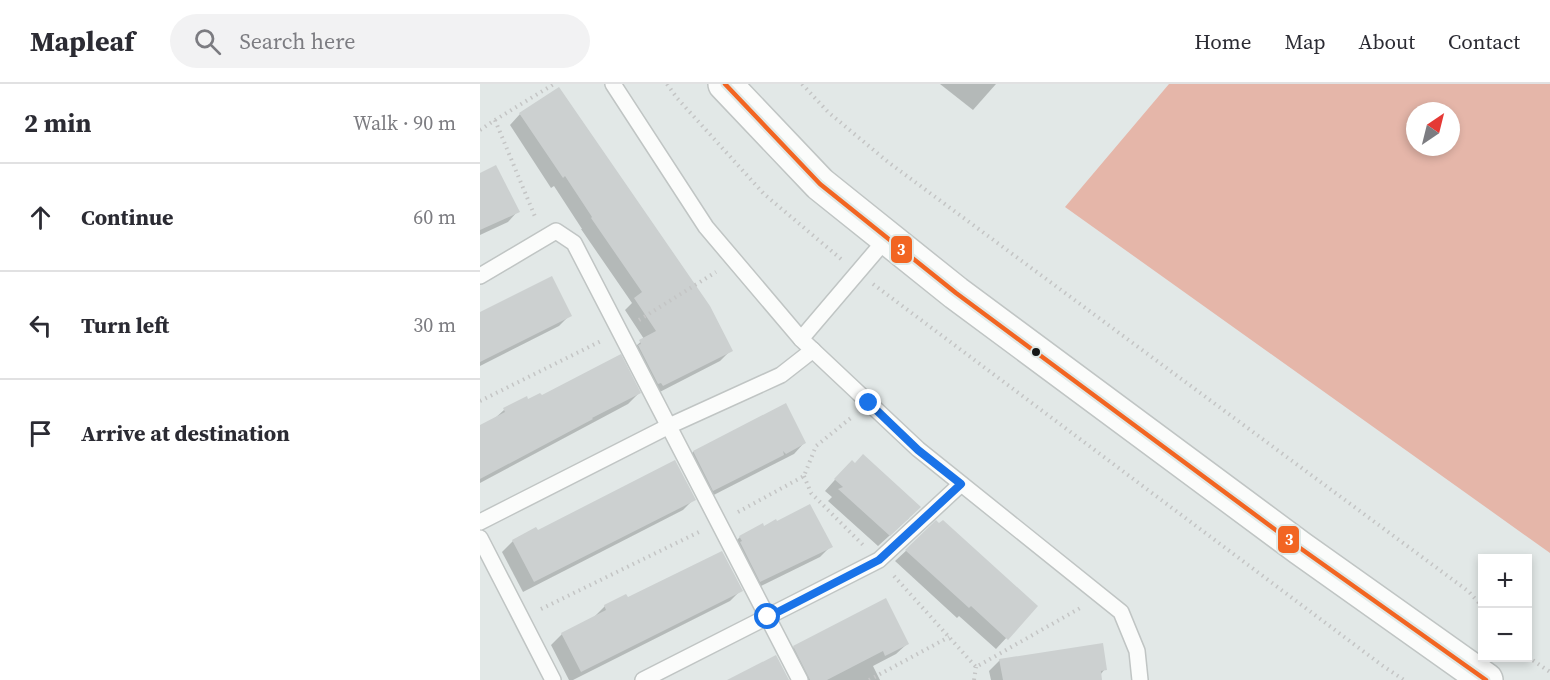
<!DOCTYPE html>
<html lang="en">
<head>
<meta charset="utf-8">
<style>
	:root { --surface:#fff; --page:#f2f2f3; --text:#2b2b33; --muted:#7c7c81; --line:#e1e1e2 }
	body { margin:0; font-family:"Source Serif 4",serif; background:var(--page); color:var(--text) }
	.controls { position:absolute; right:18px; bottom:18px; display:grid; overflow:hidden; border-radius:0px; box-shadow:0 3px 9px #0003 }
	.controls button { width:54px; height:54px; display:grid; place-items:center; padding:0; border:0; border-bottom:2px solid var(--line); background:var(--surface); color:var(--text); font:30px sans-serif }
	.compass { position:absolute; left:926px; top:18px; width:54px; height:54px; border-radius:50%; background:var(--surface); box-shadow:0 3px 9px #0003; rotate:35deg }
	.stop { position:absolute; width:18px; height:18px; margin:-14px; border:4px solid #1a73e8; border-radius:50%; background:#fff }
	.stop.end { background:#1a73e8; border-color:#fff; box-shadow:0 2px 6px #0008 }
	.list { margin:0; padding:0; list-style:none }
	h2 { display:flex; justify-content:space-between; align-items:center; height:78px; margin:0; padding:0 24px; font-size:26px }
	h2 small { font-size:20px; font-weight:400; color:var(--muted) }
	.list li { display:grid; grid-template-columns:39px 1fr auto; gap:18px; align-items:center; box-sizing:border-box; height:108px; padding:0 24px; border-top:2px solid var(--line) }
	.list b { display:block; font-size:22px; white-space:nowrap }
	.list em { font-size:20px; font-style:normal; color:var(--muted) }
	.icon { flex:none; width:33px; height:33px; fill:none; stroke:currentColor; stroke-width:2; stroke-linecap:round; stroke-linejoin:round }
	.map { position:relative; flex:none; width:1070px; height:596px; overflow:hidden }
	header { display:flex; align-items:center; gap:36px; box-sizing:border-box; height:84px; padding:0 30px; background:var(--surface); border-bottom:2px solid var(--line) }
	header strong { font-size:28px }
	nav { display:flex; gap:33px; margin-inline-start:auto; font-size:21px }
	.search { width:420px; height:54px; background:var(--page); display:flex; align-items:center; gap:15px; box-sizing:border-box; padding:0 21px; border-radius:33px; color:var(--muted); font-size:22px }
	main { display:flex }
	aside { flex:1; background:var(--surface) }
	.map>svg:first-child { display:block }
	.forest { fill:#e5b6a9; fill-rule:evenodd }
	.shadow { fill:#0003 }
	.building { fill:#ccd0d0 }
	.lines { fill:none; stroke-linecap:round; stroke-linejoin:round }
	.service-casing { stroke:#c0c5c4; stroke-width:18 }
	.secondary-casing { stroke:#c0c5c4; stroke-width:36 }
	.path { stroke:#c4c5c5; stroke-width:4; stroke-dasharray:1.5 4.5; stroke-linecap:butt }
	.service { stroke:#fbfcfb; stroke-width:15 }
	.secondary { stroke:#fbfcfb; stroke-width:33 }
	.bus-1-casing { stroke:#e0eae8; stroke-width:9 }
	.bus-1 { stroke:#f26522; stroke-width:4.5 }
	.route { stroke:#1a73e8; stroke-width:8 }
	.bus-dot { fill:#141717; stroke:#e0eae8; stroke-width:2 }
	.line-badge { stroke:#e0eae8; stroke-width:2 }
	.badge-label { font-size:16px; text-anchor:middle; font-weight:bold; fill:#fff }
</style>
</head>
<body>
<header>
<strong>Mapleaf</strong>
<div class="search"><svg class="icon" aria-label="search" viewBox="0 0 24 24"><circle cx="10" cy="10" r="6"/><path d="M15 15l6 6"/></svg>Search here</div>
<nav><a>Home</a><a>Map</a><a>About</a><a>Contact</a></nav>
</header>
<main>
<aside>
<h2>2 min<small>Walk · 90 m</small></h2>
<ul class="list">
<li><svg class="icon" aria-label="ahead" viewBox="0 0 24 24"><path d="M12 20V5M6 11l6-6 6 6"/></svg><div><b>Continue</b></div><em>60 m</em></li>
<li><svg class="icon" aria-label="left" viewBox="0 0 24 24"><path d="M17 20v-9H6M10 6l-5 5 5 5"/></svg><div><b>Turn left</b></div><em>30 m</em></li>
<li><svg class="icon" aria-label="arrive" viewBox="0 0 24 24"><path d="M6 21V4h12l-3 4 3 4H6"/></svg><div><b>Arrive at destination</b></div></li>
</ul>
</aside>
<div class="map">
<svg width="1070" height="596" viewBox="0 0 1070 596">
	<rect width="100%" height="100%" fill="#e2e8e7"/>
	<path class="forest" d="M 689,0 L 1070,0 L 1070,469 L 585,123 ZM 935,27 L 971,27 L 971,63 L 935,63 Z"/>
	<g class="shadow">
		<polygon points="460,0 516,0 493,26"/>
		<polygon points="40,30 251,266 240,277 172,312 149,268 164,255 145,226 152,219 101,145 102,145 74,102 71,104 30,41"/>
		<polygon points="0,91 38,127 28,138 0,151"/>
		<polygon points="0,230 90,231 79,242 0,282"/>
		<polygon points="159,309 148,320 0,399 0,342 14,335 24,326 47,317"/>
		<polygon points="305,321 324,359 314,370 222,417 203,379 213,368"/>
		<polygon points="361,389 429,434 398,462 348,417 352,413 345,407"/>
		<polygon points="214,415 203,426 43,508 22,468 33,457 57,448"/>
		<polygon points="456,439 556,522 516,565 479,532 477,534 415,477"/>
		<polygon points="260,453 351,462 340,473 269,508 249,464"/>
		<polygon points="261,506 250,517 93,596 89,596 71,561 82,550 114,533 125,522"/>
		<polygon points="427,560 416,570 393,582 400,596 315,596 303,574 314,563"/>
		<polygon points="520,576 625,585 620,591 621,596 511,596 509,587"/>
	</g>
	<g class="building">
		<polygon points="79,3 230,222 253,267 183,302 181,299 178,300 158,261 161,260 159,256 176,247 154,214 162,208 111,134 112,133 85,92 83,94 39,29"/>
		<polygon points="16,81 40,128 0,146 0,89"/>
		<polygon points="72,192 92,232 0,278 0,228"/>
		<polygon points="141,270 161,309 112,334 113,335 0,395 0,341 25,328 23,324 47,312 48,315 60,309 62,311"/>
		<polygon points="306,319 326,359 306,370 303,367 304,371 233,407 213,367"/>
		<polygon points="383,370 441,423 410,452 358,405 363,403 354,395 372,376 375,379"/>
		<polygon points="195,376 216,416 54,498 32,456 56,443 58,446"/>
		<polygon points="330,420 353,463 280,498 260,458 262,457 259,452 283,439 284,442 296,435 297,437"/>
		<polygon points="456,436 459,439 463,436 558,522 528,556 491,522 489,524 425,466"/>
		<polygon points="242,467 263,507 101,588 81,549 126,526 124,521 146,510 148,513"/>
		<polygon points="406,514 429,560 405,572 403,567 347,596 330,596 313,562"/>
		<polygon points="623,559 627,586 621,587 622,596 523,596 519,575"/>
		<polygon points="296,571 309,596 247,596"/>
	</g>
	<g class="lines">
		<g class="service-casing">
			<g id="service">
				<polyline points="133,0 226,143 321,255 438,365 641,528 657,567 660,596"/>
				<polyline points="0,192 76,147 94,159 320,596"/>
				<polyline points="321,255 407,154"/>
				<polyline points="0,438 189,342 301,291 333,266"/>
				<polyline points="0,454 73,596"/>
				<polyline points="163,596 399,476 481,400"/>
			</g>
		</g>
		<g class="secondary-casing">
			<polyline id="secondary" points="245,0 340,100 476,209 820,464 1006,596"/>
		</g>
		<g class="path">
			<polyline points="187,0 197,14 284,110 361,175"/>
			<polyline points="322,0 348,28 408,78 988,507 1002,522"/>
			<polyline points="15,36 56,135"/>
			<polyline points="0,46 15,36 74,0"/>
			<polyline points="393,200 903,582 924,596"/>
			<polyline points="159,236 236,188"/>
			<polyline points="0,317 121,257"/>
			<polyline points="324,392 331,409 383,461"/>
			<polyline points="258,428 324,392 336,362 372,333"/>
			<polyline points="414,492 496,583 602,523"/>
			<polyline points="61,525 219,448"/>
			<polyline points="1048,573 1070,588"/>
			<polyline points="389,596 469,553"/>
			<polyline points="494,596 496,583"/>
		</g>
		<use href="#service" class="service"/>
		<use href="#secondary" class="secondary"/>
		<g class="bus-1-casing">
			<polyline id="bus-1" points="245,0 340,100 476,209 820,464 1006,596"/>
		</g>
		<use href="#bus-1" class="bus-1"/>
	</g>
	<g class="lines">
		<polyline class="route" points="288,533 399,476 481,400 438,366 389,319"/>
	</g>
	<circle class="bus-dot" cx="556" cy="268" r="5"/>
	<g class="line-badge">
		<rect x="410" y="151" width="23" height="29" rx="6" fill="#f26522"/>
		<rect x="797" y="441" width="23" height="29" rx="6" fill="#f26522"/>
	</g>
	<g class="badge-label">
		<text x="421" y="171">3</text>
		<text x="809" y="461">3</text>
	</g>
</svg>
<div class="controls">
<button>+</button>
<button>−</button>
</div>
<svg class="compass" viewBox="-18 -18 36 36"><path d="M0-13l5 13h-10z" fill="#e53935"/><path d="M0 13l5-13h-10z" fill="#7c7c81"/></svg>
<div class="stop" style="left:288px;top:533px"></div>
<div class="stop end" style="left:389px;top:319px"></div>
</div>
</main>
</body>
</html>
